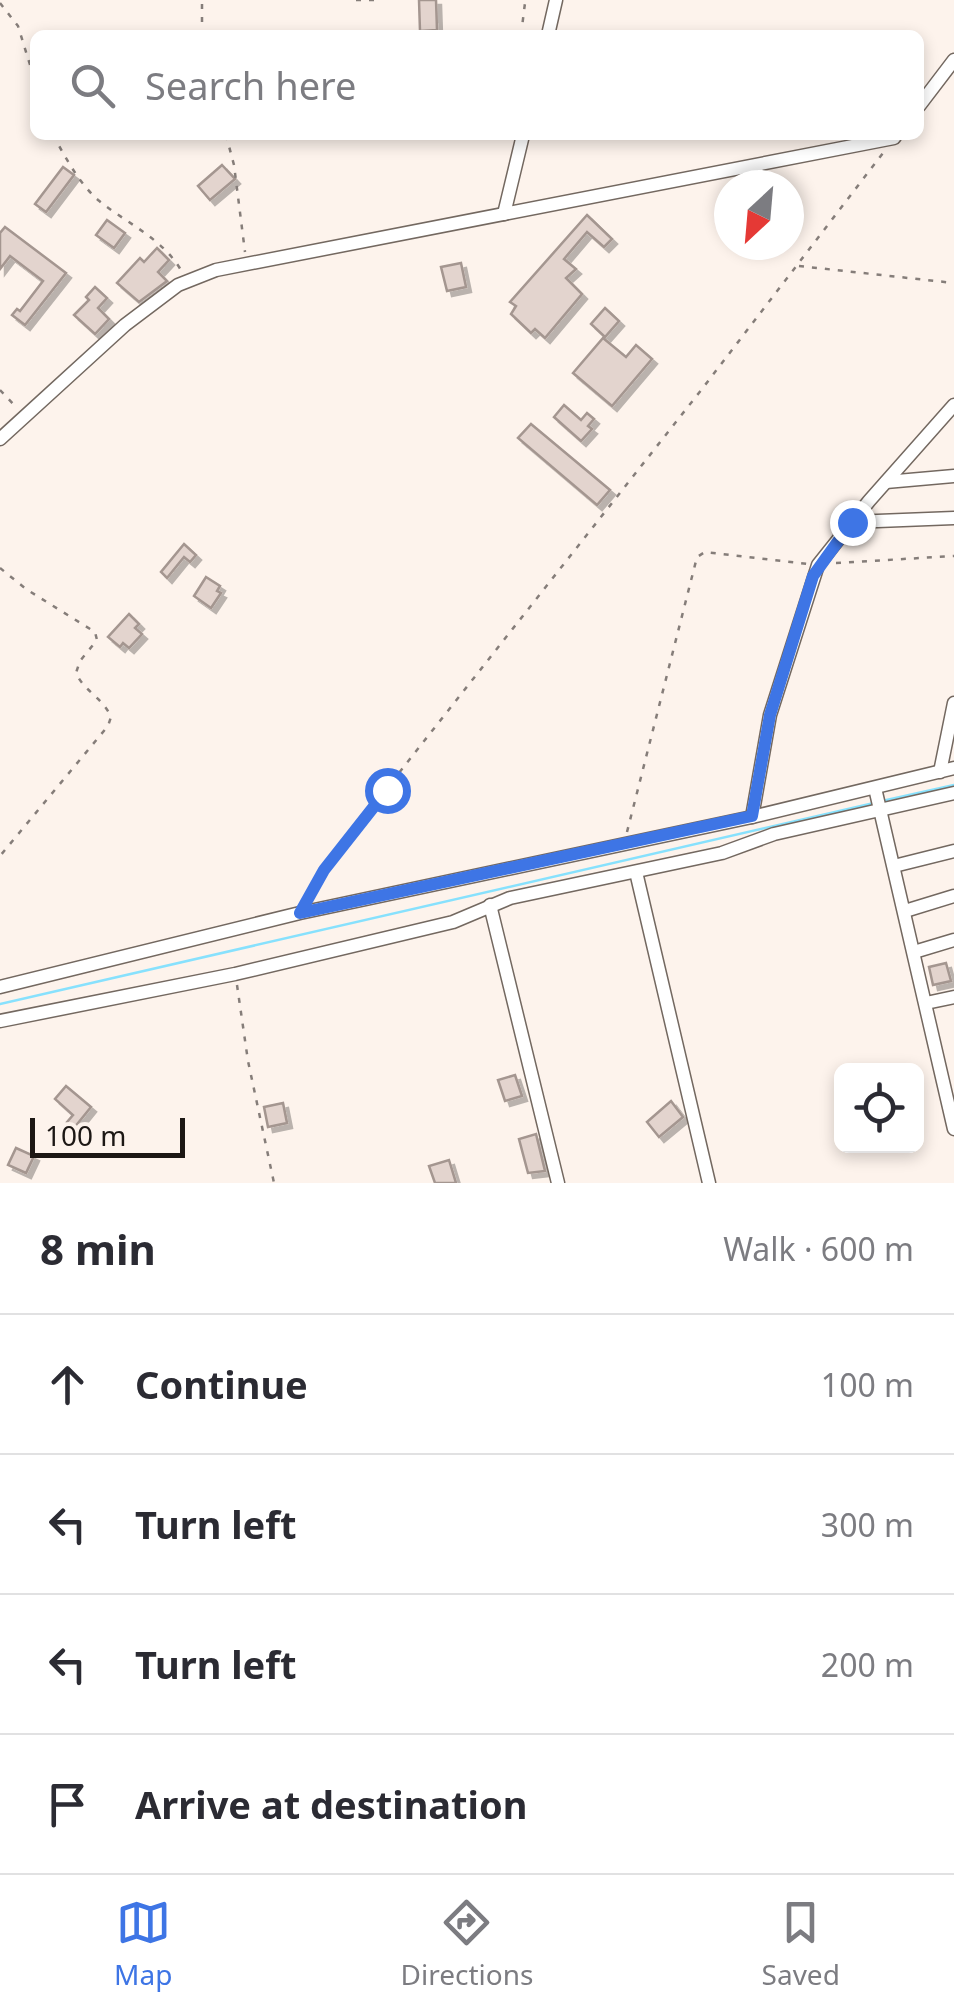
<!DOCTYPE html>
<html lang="en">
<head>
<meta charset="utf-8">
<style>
	:root { --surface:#fff; --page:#f7f7f7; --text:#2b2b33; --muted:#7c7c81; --line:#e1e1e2; --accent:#3e75e5 }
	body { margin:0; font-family:"Noto Sans",sans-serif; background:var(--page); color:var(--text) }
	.controls { position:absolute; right:30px; bottom:30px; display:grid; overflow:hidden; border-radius:15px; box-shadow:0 5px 15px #0003 }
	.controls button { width:90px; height:90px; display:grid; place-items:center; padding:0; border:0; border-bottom:2px solid var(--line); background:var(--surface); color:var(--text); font:50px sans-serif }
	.compass { position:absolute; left:714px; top:170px; width:90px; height:90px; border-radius:50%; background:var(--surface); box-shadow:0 5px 15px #0003; rotate:206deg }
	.scale { position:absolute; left:30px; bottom:25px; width:155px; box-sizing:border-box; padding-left:10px; border:5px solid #1c1714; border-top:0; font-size:28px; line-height:35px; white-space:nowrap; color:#1c1714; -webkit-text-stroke:8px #fdf3ec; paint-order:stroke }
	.stop { position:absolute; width:30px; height:30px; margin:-22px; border:8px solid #3e75e5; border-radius:50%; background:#fff }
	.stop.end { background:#3e75e5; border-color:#fff; box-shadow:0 2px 10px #0008 }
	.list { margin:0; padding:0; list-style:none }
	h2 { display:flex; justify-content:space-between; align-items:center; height:130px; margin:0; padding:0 40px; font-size:42px }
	h2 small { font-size:32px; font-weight:400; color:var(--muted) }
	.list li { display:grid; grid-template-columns:65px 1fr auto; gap:30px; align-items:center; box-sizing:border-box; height:140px; padding:0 40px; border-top:2px solid var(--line) }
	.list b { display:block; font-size:38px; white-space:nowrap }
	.list em { font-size:32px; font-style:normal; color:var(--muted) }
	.icon { flex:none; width:55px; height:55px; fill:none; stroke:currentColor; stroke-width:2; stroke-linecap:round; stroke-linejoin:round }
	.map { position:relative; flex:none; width:954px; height:1183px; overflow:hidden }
	.search { position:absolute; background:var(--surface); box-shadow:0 5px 15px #0003; left:30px; right:30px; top:30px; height:110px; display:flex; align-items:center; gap:25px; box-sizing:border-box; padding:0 35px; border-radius:15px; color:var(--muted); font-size:38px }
	.sheet { height:690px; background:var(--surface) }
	nav { display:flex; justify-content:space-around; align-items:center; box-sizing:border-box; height:140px; border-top:2px solid var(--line); background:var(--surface); font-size:28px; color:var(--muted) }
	nav a { display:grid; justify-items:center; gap:5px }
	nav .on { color:var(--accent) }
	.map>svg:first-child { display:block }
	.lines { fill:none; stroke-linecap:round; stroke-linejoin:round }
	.stream { stroke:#87e1fd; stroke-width:2.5 }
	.building { fill:#e3d4ce; stroke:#a49690; stroke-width:2.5; filter:url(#shadow) }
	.minor-casing { stroke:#736860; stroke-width:15 }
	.path { stroke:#857d79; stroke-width:2.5; stroke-dasharray:5 8; stroke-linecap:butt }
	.minor { stroke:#fff; stroke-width:12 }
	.route { stroke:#3e75e5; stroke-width:12 }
</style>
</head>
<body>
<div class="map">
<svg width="954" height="1183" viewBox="0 0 954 1183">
	<defs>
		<filter id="shadow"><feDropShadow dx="5" dy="5" stdDeviation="0" flood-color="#0004"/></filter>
	</defs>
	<rect width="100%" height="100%" fill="#fdf3ec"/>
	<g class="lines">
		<g class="stream">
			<polyline points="882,801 954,785"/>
			<polyline points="0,1004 874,803"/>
		</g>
	</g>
	<g class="building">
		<polygon points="419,0 436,0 437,30 420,31"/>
		<polygon points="222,165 235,179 210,200 198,186"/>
		<polygon points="63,167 74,175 46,212 35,204"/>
		<polygon points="587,215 612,239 604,247 587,232 564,259 576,269 566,278 582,294 545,338 535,329 531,333 511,314 516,306 510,302"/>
		<polygon points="107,220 125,233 114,248 96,235"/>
		<polygon points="5,227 66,273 25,325 12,315 17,309 20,311 43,281 10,256 0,269 0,233"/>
		<polygon points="157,248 169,260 158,272 167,281 139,302 117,283 140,258 144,262"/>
		<polygon points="461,263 466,287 447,291 441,267"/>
		<polygon points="95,287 107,298 98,308 109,319 95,334 74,315 89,300 86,297"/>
		<polygon points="605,308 619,321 605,337 591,324"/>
		<polygon points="603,338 626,357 636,345 652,359 612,406 573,373"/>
		<polygon points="564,405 581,420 587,413 594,419 588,426 592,429 581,441 554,417"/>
		<polygon points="531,424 610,490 597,505 518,438"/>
		<polygon points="184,544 196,555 190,562 184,557 167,578 161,572"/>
		<polygon points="206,577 220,586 217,591 221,593 211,608 194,596"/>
		<polygon points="129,614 139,624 135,628 142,634 129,648 123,643 120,647 108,637"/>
		<polygon points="946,963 951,981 933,985 929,967"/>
		<polygon points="515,1075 522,1096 505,1101 498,1080"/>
		<polygon points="66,1086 91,1107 74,1128 67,1122 73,1115 55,1099"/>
		<polygon points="671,1101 683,1117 659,1137 647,1122"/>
		<polygon points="283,1103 287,1123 268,1127 264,1107"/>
		<polygon points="536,1134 545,1171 528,1173 519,1139"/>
		<polygon points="16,1148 34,1156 26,1173 8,1165"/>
		<polygon points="449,1160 456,1183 435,1183 429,1166"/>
	</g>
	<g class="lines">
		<g class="minor-casing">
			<g id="minor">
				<polyline points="548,35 556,0"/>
				<polyline points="919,106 954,60"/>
				<polyline points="504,214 523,135"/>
				<polyline points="0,439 125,325 178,285 216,270 894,138 896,135"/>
				<polyline points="886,482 954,476"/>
				<polyline points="852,522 954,518"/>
				<polyline points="940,772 954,703"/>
				<polyline points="875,788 954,1129"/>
				<polyline points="752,817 770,715 818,565 869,501 954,405"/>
				<polyline points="894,866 954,851"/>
				<polyline points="636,872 709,1183"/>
				<polyline points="490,905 558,1183"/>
				<polyline points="905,911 954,896"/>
				<polyline points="914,952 954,940"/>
				<polyline points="0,987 300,913 752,817 954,768"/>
				<polyline points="926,1003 954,997"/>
				<polyline points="0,1021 235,974 453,922 510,898 722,853 774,834 954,793"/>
			</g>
		</g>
		<g class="path">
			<polyline points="356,0 382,0"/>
			<polyline points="0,3 18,26 35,81"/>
			<polyline points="202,35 202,0"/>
			<polyline points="521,35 525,3 522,0"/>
			<path d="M 53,135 C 66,158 78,182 98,200 C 126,223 164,239 182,272"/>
			<polyline points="226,135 234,165 245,252"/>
			<polyline points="799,266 954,283"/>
			<polyline points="0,390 16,407"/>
			<polyline points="836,563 954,556"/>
			<path d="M 0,568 L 26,589 L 95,632 L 97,640 L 80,661 L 76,673 C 84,691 103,698 111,717 L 108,726 L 0,856"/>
			<polyline points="627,832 697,557 705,552 808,564"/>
			<polyline points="307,898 342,845 702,389 883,153"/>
			<polyline points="237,985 248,1061 274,1183"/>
		</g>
		<use href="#minor" class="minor"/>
	</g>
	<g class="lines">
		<polyline class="route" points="387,790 324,870 300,913 752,816 770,715 813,576 852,522"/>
	</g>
</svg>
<div class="controls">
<button><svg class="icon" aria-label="locate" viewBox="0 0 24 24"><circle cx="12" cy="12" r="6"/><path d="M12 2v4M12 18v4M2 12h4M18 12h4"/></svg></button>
</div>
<svg class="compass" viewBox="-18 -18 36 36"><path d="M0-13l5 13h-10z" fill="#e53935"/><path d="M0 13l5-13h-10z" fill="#7c7c81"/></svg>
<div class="scale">100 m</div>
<div class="stop" style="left:387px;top:790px"></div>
<div class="stop end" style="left:852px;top:522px"></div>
<div class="search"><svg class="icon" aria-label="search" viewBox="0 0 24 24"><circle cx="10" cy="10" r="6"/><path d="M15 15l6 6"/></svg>Search here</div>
</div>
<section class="sheet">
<h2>8 min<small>Walk · 600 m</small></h2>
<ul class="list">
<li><svg class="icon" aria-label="ahead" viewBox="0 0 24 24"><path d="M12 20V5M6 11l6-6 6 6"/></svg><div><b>Continue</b></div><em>100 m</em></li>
<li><svg class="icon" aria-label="left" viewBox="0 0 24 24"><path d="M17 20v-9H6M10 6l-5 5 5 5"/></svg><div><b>Turn left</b></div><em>300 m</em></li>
<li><svg class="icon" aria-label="left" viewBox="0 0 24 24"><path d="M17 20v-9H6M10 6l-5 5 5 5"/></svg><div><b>Turn left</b></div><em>200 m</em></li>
<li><svg class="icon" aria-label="arrive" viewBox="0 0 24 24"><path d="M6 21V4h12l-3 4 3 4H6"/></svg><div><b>Arrive at destination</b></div></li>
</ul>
</section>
<nav>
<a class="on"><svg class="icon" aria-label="map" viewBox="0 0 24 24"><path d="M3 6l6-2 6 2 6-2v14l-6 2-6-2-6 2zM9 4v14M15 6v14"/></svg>Map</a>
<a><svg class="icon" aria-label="directions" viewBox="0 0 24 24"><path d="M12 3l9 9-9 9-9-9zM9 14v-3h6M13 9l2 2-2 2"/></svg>Directions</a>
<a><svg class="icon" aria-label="saved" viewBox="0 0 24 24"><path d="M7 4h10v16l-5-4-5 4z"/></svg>Saved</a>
</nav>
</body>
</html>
